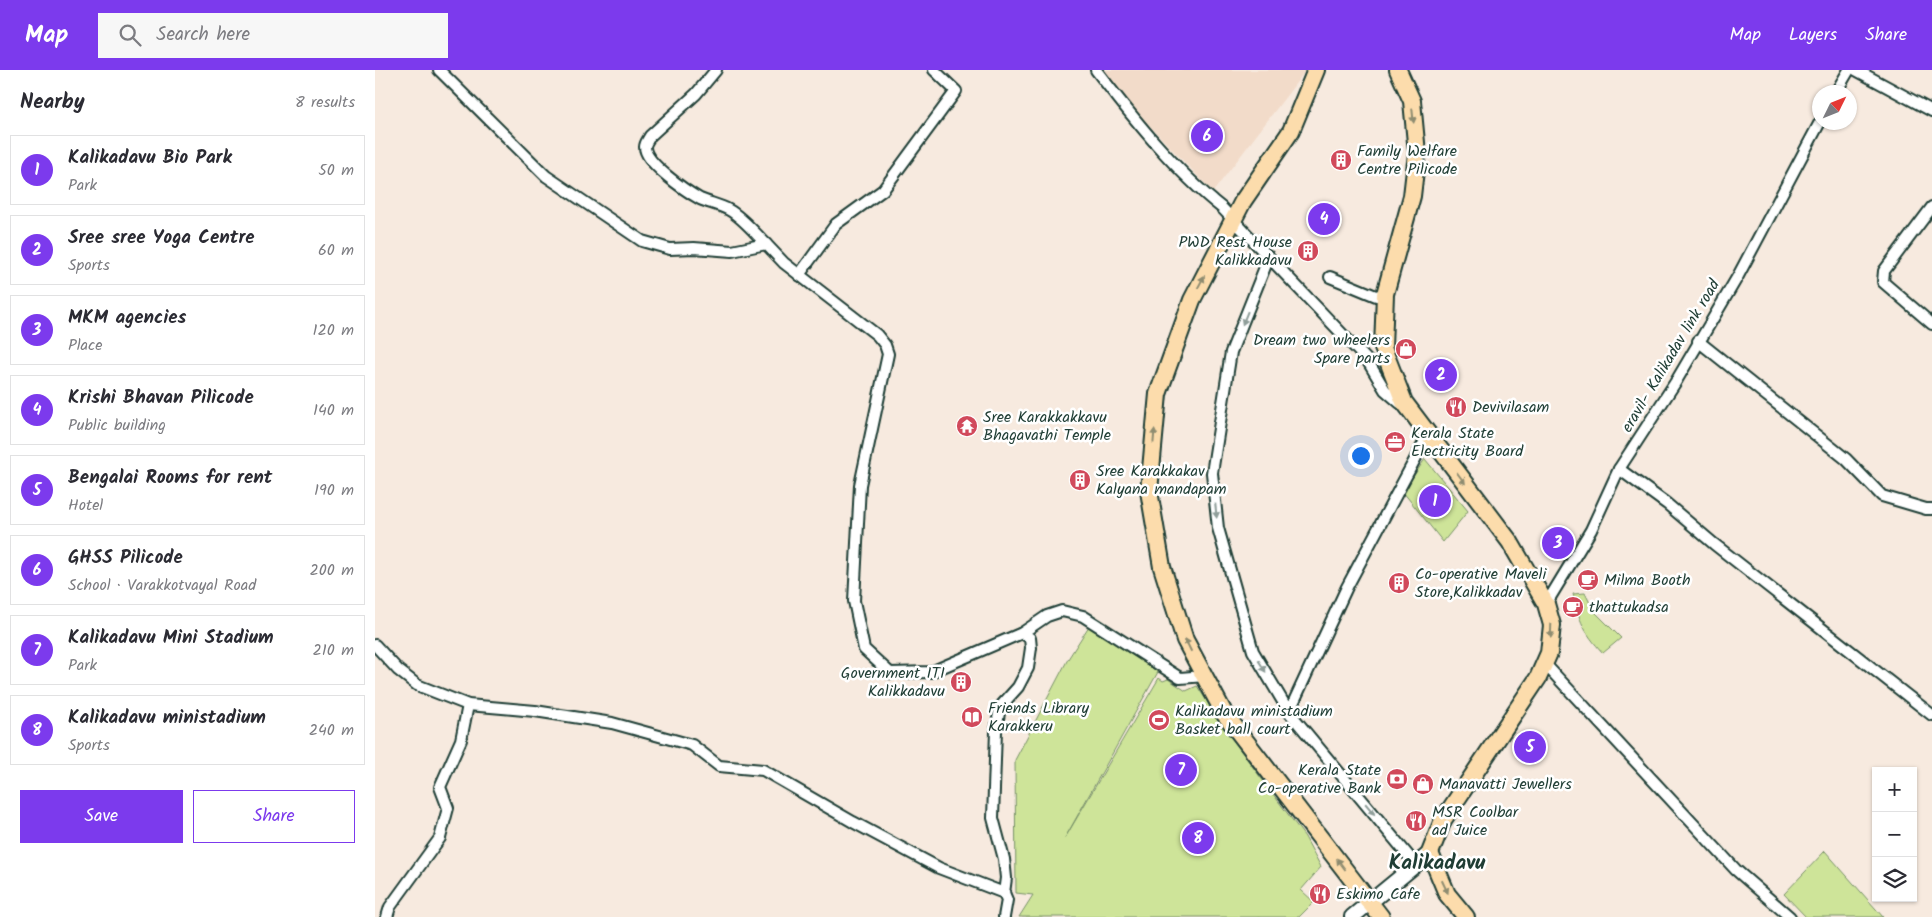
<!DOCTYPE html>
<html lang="en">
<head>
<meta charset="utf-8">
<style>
	:root { --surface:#fff; --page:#f7f7f7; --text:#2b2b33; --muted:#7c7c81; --line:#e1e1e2; --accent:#7c3aed }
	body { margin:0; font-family:Kalam,sans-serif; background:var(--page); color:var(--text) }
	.controls { position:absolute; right:15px; bottom:15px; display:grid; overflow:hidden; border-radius:0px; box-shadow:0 1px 4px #0004 }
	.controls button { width:45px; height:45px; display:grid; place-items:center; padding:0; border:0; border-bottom:1px solid var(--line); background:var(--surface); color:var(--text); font:25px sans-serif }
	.compass { position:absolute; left:1437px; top:15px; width:45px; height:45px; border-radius:50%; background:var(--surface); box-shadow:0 1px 4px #0004; rotate:47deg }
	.you { position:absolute; left:985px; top:385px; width:18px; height:18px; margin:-12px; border:4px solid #fff; border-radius:50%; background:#1a73e8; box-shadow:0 0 0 8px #1a73e833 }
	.badge { display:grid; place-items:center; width:32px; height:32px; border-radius:50%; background:var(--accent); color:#fff; font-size:16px; font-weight:700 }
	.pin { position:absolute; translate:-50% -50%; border:2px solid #fff; box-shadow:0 1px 5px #0006 }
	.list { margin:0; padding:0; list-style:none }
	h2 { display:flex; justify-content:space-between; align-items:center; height:65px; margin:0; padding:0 20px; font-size:21px }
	h2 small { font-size:16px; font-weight:400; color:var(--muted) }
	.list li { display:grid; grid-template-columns:32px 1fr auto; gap:15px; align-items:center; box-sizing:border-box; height:70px; margin:0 10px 10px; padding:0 10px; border:1px solid var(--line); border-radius:0px }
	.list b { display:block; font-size:19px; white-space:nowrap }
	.list p { margin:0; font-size:16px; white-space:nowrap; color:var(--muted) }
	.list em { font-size:16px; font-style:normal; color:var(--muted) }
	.actions { display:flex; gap:10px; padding:15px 20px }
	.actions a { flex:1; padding:11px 0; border:1px solid var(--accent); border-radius:0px; text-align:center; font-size:18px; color:var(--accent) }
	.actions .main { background:var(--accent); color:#fff }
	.icon { flex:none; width:28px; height:28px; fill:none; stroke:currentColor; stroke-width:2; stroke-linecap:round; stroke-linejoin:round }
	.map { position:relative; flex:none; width:1557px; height:847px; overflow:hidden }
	header { display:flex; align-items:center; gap:30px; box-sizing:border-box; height:70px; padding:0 25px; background:var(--accent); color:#fff }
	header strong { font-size:24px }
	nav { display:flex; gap:28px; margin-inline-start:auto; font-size:18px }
	.search { width:350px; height:45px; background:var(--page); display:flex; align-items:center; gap:12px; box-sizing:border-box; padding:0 18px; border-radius:0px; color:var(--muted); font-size:19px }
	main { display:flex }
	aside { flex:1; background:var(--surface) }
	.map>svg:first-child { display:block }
	.built { fill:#f2dbc9 }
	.green { fill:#cee499; stroke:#769066 }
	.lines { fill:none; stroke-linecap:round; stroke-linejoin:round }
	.minor-casing { stroke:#1f3d34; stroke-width:14 }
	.secondary-casing { stroke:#1f3d34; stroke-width:18 }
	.trunk-casing { stroke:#1f3d34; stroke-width:20 }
	.minor { stroke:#fff; stroke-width:10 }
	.secondary { stroke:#fff; stroke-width:14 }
	.trunk { stroke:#fcdcac; stroke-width:16 }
	.oneway { fill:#8e8c70 }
	.oneway2 { fill:#8f9e9a }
	.labels { text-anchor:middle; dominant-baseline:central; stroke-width:5; stroke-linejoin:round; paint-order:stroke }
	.poi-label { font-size:16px; fill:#1f3d34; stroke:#fff; text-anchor:start }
	.street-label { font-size:16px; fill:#1f3d34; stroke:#fff }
	.district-label { font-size:21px; font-weight:bold; fill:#1f3d34; stroke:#fff }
</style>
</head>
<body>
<header>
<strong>Map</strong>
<div class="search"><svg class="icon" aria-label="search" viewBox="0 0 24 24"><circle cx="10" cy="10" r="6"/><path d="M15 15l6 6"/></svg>Search here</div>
<nav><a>Map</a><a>Layers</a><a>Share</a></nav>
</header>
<main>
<aside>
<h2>Nearby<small>8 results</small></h2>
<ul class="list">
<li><span class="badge">1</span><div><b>Kalikadavu Bio Park</b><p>Park</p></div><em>50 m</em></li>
<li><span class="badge">2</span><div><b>Sree sree Yoga Centre</b><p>Sports</p></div><em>60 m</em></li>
<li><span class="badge">3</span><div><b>MKM agencies</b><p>Place</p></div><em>120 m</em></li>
<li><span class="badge">4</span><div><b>Krishi Bhavan Pilicode</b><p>Public building</p></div><em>140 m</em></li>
<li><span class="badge">5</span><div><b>Bengalai Rooms for rent</b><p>Hotel</p></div><em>190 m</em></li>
<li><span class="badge">6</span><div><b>GHSS Pilicode</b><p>School · Varakkotvayal Road</p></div><em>200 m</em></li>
<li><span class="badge">7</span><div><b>Kalikadavu Mini Stadium</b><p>Park</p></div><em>210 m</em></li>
<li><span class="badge">8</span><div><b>Kalikadavu ministadium</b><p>Sports</p></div><em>240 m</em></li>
</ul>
<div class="actions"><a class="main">Save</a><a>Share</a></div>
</aside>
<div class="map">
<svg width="1557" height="847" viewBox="0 0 1557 847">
	<rect width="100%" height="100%" fill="#f7eadf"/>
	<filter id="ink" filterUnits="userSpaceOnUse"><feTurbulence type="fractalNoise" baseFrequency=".02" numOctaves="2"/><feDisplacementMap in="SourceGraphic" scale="10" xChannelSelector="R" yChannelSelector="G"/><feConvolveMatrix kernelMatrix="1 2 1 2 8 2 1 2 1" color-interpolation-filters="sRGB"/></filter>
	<g filter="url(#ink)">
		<polygon class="built" points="724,0 931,0 838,122 730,9"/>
		<g class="green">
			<polygon points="1050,389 1093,441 1068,472 1028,422"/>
			<path d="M 1210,523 L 1219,541 L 1246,568 L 1228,583 C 1208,561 1205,552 1198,524 Z"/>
			<polygon points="714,556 783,602 690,768 784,608 788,611 793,609 811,621 822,616 857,669 930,767 946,797 926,820 939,832 924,847 644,847 658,825 641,823 640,690 693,589"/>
			<polygon points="1450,781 1508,847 1431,847 1409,824"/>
		</g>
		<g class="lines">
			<g class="minor-casing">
				<g id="minor">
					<polyline points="64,0 171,106 267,171 295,179 319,178 357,181 391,174 409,193 502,265 510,275 513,284 485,415 479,531 489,579 515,603 556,602 647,563 672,546 687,541 708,546 805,608 830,606"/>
					<path d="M 341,0 L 321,24 L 275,66 C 273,70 270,73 270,77 C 270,93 311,121 325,129 C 334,133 345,135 354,140 C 368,148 379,162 391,174"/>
					<path d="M 721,0 C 758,48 800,101 847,138 L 992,290 L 1010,320 L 1025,333 L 1028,333"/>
					<polyline points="1481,0 1557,41"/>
					<polyline points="1461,22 1474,0"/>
					<polyline points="1557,137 1509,201 1508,212 1557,254"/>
					<polyline points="894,187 856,282 837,403 843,458 878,581 914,642 1041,795"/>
					<polyline points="424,205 461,154 508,120 581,21 559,0"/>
					<polyline points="955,207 1001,226 1010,224"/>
					<polyline points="1323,271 1471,389 1507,426 1551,439 1557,439"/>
					<polyline points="1244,399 1292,434 1339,474 1557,645"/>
					<polyline points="1171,534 1216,460 1244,399 1300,313 1363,206 1445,52"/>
					<polyline points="0,575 23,600 42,615 93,635 160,641 237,653 317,675 344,696 388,700 478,752 564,798 629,823 632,830 629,847"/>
					<polyline points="1170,594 1361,800 1415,847"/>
					<polyline points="914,642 972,517 1053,365"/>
					<polyline points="629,823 631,808 629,789 618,748 621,661 625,637 643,617 653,598 656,578 655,568 647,563"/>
					<polyline points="12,847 15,837 65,768 73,738 65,717 86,670 93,635"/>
				</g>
			</g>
			<g class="secondary-casing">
				<polyline id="secondary" points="977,847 1055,783"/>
			</g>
			<g class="trunk-casing">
				<g id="trunk">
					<polyline points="941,0 916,61 868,131 817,230 783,324 774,421 787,497 810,570 849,643 1006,847"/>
					<polyline points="1023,0 1037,31 1042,83 1037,126 1010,224 1008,278 1029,332 1135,472 1171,534 1177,555 1174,583 1163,608 1068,750 1055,783 1072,824 1091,847"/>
				</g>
			</g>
			<use href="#minor" class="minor"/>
			<use href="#secondary" class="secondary"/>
			<use href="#trunk" class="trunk"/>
		</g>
		<defs><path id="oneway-solid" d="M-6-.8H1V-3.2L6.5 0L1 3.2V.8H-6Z" transform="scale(1.25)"/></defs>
		<g class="oneway">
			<use href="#oneway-solid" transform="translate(1038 46) rotate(84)"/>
			<use href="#oneway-solid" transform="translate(826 212) rotate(-62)"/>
			<use href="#oneway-solid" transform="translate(779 366) rotate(-85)"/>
			<use href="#oneway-solid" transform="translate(1086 408) rotate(53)"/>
			<use href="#oneway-solid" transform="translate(1176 561) rotate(92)"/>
			<use href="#oneway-solid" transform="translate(813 575) rotate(-116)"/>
			<use href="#oneway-solid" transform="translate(966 794) rotate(-127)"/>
			<use href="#oneway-solid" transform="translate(1070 817) rotate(65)"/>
		</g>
		<g class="oneway2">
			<use href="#oneway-solid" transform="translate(870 248) rotate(112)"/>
			<use href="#oneway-solid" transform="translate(841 441) rotate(84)"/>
			<use href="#oneway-solid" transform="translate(887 596) rotate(58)"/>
			<use href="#oneway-solid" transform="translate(995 739) rotate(50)"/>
		</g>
	</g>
	<defs>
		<g id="building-disc" transform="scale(1.125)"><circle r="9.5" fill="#d1495b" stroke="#fff"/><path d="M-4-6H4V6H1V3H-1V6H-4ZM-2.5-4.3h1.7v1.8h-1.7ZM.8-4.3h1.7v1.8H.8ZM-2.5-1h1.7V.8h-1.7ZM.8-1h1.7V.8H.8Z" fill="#fff"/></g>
		<g id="shop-disc" transform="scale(1.125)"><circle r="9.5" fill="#d1495b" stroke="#fff"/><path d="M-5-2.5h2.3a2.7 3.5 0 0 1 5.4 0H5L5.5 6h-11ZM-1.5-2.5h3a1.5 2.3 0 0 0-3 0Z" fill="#fff"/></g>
		<g id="restaurant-disc" transform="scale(1.125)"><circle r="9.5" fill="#d1495b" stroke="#fff"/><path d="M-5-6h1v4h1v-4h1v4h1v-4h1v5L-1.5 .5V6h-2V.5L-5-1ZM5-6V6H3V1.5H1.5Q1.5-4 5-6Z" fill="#fff"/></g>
		<g id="temple-disc" transform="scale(1.125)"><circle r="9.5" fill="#d1495b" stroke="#fff"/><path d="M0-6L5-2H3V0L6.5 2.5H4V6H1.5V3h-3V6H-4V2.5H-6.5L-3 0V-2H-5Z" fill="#fff"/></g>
		<g id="office-disc" transform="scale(1.125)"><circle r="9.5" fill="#d1495b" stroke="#fff"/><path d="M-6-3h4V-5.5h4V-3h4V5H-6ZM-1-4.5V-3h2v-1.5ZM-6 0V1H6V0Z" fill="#fff"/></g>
		<g id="cafe-disc" transform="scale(1.125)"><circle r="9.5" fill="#d1495b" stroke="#fff"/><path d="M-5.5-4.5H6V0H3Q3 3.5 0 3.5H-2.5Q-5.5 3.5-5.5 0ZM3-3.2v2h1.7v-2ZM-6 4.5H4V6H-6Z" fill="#fff"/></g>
		<g id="library-disc" transform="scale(1.125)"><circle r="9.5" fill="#d1495b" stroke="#fff"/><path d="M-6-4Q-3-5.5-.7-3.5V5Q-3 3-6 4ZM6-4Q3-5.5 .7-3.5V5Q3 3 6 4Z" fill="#fff"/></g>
		<g id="stadium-disc" transform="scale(1.125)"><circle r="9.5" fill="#d1495b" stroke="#fff"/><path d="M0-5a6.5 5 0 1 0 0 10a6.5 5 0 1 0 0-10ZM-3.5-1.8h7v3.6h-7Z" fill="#fff"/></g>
		<g id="bank-disc" transform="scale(1.125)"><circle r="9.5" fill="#d1495b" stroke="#fff"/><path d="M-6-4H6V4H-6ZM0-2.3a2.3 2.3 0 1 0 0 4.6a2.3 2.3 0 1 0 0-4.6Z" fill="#fff"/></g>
	</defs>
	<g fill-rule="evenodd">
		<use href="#building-disc" x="966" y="90"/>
		<use href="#building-disc" x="933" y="181"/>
		<use href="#shop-disc" x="1031" y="279"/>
		<use href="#restaurant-disc" x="1081" y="337"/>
		<use href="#temple-disc" x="592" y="356"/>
		<use href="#office-disc" x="1020" y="372"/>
		<use href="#building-disc" x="705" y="410"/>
		<use href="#cafe-disc" x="1213" y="510"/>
		<use href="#building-disc" x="1024" y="513"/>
		<use href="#cafe-disc" x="1198" y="537"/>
		<use href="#building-disc" x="586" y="612"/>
		<use href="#library-disc" x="597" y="647"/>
		<use href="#stadium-disc" x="784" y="650"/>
		<use href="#bank-disc" x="1022" y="709"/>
		<use href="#shop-disc" x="1048" y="714"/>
		<use href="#restaurant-disc" x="1041" y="751"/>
		<use href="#restaurant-disc" x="945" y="824"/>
	</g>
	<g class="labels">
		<g class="poi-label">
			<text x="982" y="81">Family Welfare<tspan x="982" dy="18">Centre Pilicode</tspan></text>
			<text x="917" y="172" text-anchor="end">PWD Rest House<tspan x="917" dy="18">Kalikkadavu</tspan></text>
			<text x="1015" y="270" text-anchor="end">Dream two wheelers<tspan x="1015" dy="18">Spare parts</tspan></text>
			<text x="1097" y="337">Devivilasam</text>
			<text x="608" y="347">Sree Karakkakkavu<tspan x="608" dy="18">Bhagavathi Temple</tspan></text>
			<text x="1036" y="363">Kerala State<tspan x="1036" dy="18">Electricity Board</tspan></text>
			<text x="721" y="401">Sree Karakkakav<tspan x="721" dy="18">Kalyana mandapam</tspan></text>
			<text x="1040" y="504">Co-operative Maveli<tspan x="1040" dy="18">Store,Kalikkadav</tspan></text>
			<text x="1229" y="510">Milma Booth</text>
			<text x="1214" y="537">thattukadsa</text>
			<text x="570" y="603" text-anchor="end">Government ITI<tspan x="570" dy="18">Kalikkadavu</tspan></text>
			<text x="613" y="638">Friends Library<tspan x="613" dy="18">Karakkeru</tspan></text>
			<text x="800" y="641">Kalikadavu ministadium<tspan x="800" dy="18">Basket ball court</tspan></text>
			<text x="1006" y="700" text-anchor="end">Kerala State<tspan x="1006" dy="18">Co-operative Bank</tspan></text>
			<text x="1064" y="714">Manavatti Jewellers</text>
			<text x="1057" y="742">MSR Coolbar<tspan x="1057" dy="18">ad Juice</tspan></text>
			<text x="961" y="824">Eskimo Cafe</text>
		</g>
		<g class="street-label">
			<text transform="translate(1296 286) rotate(-59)">eravil- Kalikadav link road</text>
		</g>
		<g class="district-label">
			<text x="1062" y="793">Kalikadavu</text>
		</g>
	</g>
</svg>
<div class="controls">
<button>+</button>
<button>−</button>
<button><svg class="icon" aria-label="layers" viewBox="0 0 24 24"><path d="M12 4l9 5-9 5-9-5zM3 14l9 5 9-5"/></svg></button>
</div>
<svg class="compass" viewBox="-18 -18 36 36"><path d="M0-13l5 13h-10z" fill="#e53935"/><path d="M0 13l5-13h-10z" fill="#7c7c81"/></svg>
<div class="you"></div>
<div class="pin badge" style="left:1060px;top:431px">1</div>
<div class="pin badge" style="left:1066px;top:305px">2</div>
<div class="pin badge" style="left:1183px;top:473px">3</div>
<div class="pin badge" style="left:949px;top:149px">4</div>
<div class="pin badge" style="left:1155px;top:677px">5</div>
<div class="pin badge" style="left:832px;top:66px">6</div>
<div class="pin badge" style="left:806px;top:700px">7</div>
<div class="pin badge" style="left:823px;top:768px">8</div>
</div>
</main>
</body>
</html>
